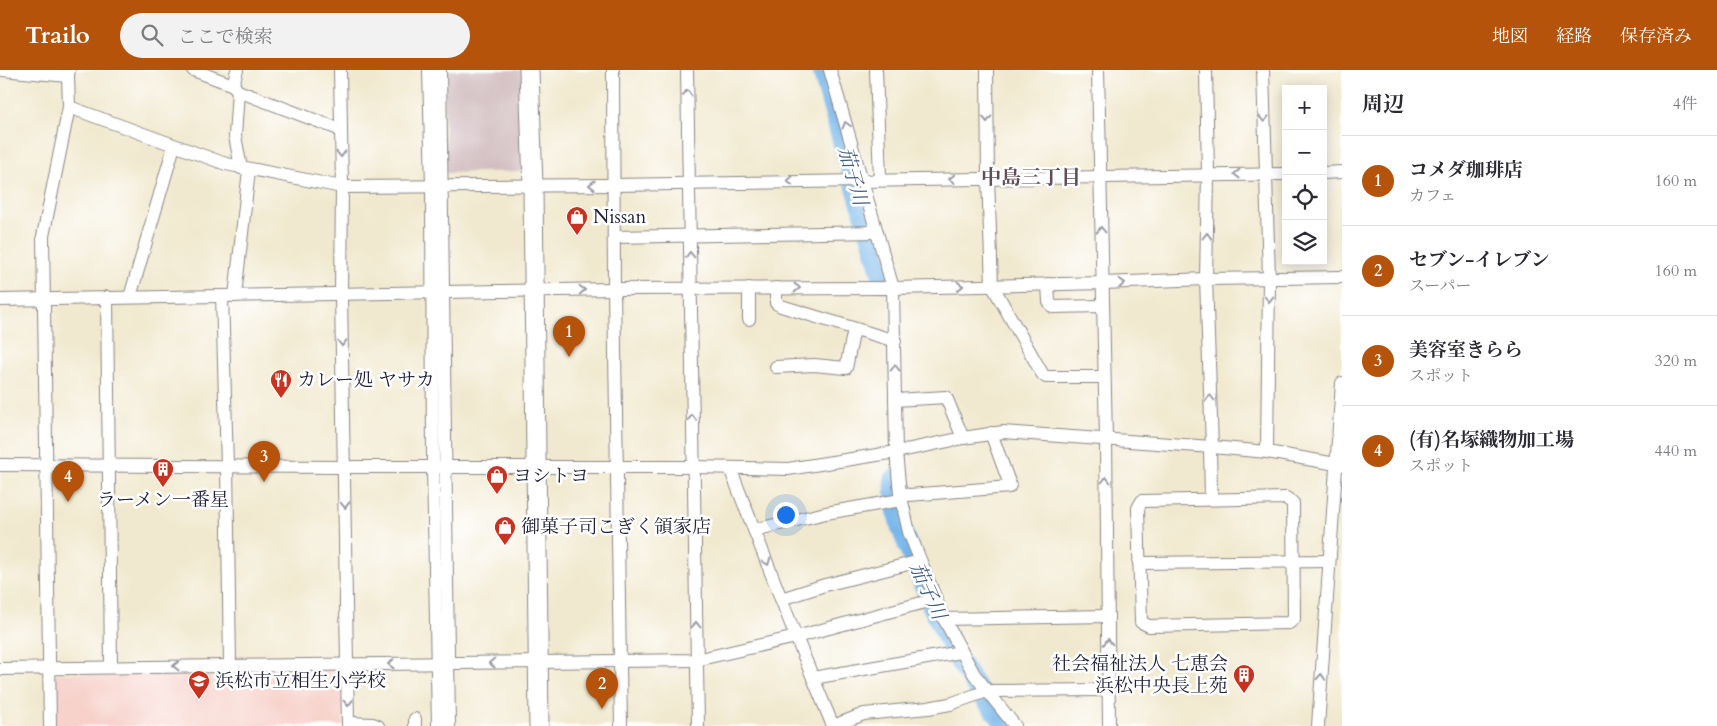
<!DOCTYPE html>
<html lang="ja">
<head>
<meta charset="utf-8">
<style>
	:root { --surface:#fff; --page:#f2f2f3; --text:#2b2b33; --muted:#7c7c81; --line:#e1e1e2; --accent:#b45309 }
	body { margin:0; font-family:Cardo,"Noto Serif JP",serif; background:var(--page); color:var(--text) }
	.controls { position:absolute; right:15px; top:15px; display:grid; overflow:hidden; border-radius:0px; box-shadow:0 2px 12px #0003 }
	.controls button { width:45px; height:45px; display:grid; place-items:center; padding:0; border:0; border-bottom:1px solid var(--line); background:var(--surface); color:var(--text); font:25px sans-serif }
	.you { position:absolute; left:785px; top:444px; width:18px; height:18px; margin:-12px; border:4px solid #fff; border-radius:50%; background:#1a73e8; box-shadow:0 0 0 8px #1a73e833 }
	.badge { display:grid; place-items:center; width:32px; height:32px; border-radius:50%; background:var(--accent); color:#fff; font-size:16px; font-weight:700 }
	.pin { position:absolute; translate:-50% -41px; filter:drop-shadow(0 1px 2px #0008) }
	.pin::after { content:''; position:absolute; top:26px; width:18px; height:15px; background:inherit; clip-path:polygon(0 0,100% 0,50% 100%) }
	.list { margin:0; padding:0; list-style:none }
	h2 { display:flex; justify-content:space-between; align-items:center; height:65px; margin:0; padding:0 20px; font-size:21px }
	h2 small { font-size:16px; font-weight:400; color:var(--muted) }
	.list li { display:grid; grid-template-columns:32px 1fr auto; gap:15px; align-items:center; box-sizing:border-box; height:90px; padding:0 20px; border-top:1px solid var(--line) }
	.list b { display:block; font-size:19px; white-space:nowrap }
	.list p { margin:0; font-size:16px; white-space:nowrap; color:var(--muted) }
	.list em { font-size:16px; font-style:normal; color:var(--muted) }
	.icon { flex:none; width:28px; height:28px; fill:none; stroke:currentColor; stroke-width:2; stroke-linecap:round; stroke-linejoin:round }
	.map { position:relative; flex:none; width:1342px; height:656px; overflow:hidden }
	header { display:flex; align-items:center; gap:30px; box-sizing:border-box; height:70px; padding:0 25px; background:var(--accent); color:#fff }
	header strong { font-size:24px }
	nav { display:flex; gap:28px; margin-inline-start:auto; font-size:18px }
	.search { width:350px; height:45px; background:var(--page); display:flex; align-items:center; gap:12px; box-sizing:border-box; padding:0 18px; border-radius:28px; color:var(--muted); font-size:19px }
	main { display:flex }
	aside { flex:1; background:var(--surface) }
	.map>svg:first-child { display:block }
	.built { fill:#f7d0c9 }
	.industrial { fill:#d2bec1 }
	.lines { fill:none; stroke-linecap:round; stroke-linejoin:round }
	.river { stroke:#75b5e9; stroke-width:20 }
	.street-casing { stroke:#8a8685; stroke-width:14 }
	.secondary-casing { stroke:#8a8685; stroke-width:21 }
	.street { stroke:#fff; stroke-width:12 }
	.secondary { stroke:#fff; stroke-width:19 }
	.oneway { stroke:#9c9ca7 }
	.labels { text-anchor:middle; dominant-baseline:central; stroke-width:5; stroke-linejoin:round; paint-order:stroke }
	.poi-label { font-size:19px; fill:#22223b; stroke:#fff; text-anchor:start }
	.water-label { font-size:20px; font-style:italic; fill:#435d81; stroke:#fff }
	.neighbourhood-label { font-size:20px; font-weight:bold; fill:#604e59; stroke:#fff }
</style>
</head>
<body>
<header>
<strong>Trailo</strong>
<div class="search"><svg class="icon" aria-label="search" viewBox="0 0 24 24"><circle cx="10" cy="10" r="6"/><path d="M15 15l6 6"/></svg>ここで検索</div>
<nav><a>地図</a><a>経路</a><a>保存済み</a></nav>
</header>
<main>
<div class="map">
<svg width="1342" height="656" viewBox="0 0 1342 656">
	<rect width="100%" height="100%" fill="#fff"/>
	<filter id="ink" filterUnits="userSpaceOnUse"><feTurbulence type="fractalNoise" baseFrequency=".02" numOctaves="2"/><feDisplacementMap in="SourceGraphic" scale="10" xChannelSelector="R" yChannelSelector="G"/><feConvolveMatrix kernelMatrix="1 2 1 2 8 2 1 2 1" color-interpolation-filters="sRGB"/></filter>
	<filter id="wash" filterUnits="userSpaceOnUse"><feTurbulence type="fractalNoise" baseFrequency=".0096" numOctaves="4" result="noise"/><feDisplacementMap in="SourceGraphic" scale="20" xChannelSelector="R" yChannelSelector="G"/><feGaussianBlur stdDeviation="1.12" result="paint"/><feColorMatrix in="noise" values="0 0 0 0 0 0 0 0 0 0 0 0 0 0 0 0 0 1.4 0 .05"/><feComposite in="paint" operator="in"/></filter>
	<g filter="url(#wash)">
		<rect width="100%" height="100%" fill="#f1e9cf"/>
		<polygon class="built" points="342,599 343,656 55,656 54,604"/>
		<polygon class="industrial" points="444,0 524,0 526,101 445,103"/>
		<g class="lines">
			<g class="river">
				<path d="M 822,0 C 841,71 864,141 884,212"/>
				<polyline points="894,410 897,443 901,458 932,536 956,586 964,599 978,620 1005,653"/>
			</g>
		</g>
	</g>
	<g filter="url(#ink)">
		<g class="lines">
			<g class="street-casing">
				<g id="street">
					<polyline points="2,0 68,6 69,0"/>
					<polyline points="193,0 233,15"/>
					<polyline points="237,0 233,15 238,21 235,66 241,98"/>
					<polyline points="340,0 342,117 341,224 348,656"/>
					<polyline points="429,0 432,116 433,396 438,656"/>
					<polyline points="440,0 449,656"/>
					<polyline points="613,0 614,219 621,656"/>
					<polyline points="687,0 698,656"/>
					<polyline points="830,0 893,218 896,382 900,423 909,462 936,529"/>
					<polyline points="876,0 880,109"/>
					<polyline points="987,0 988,108 992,215 1043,305 1046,307 1104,307"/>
					<polyline points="1098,0 1106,369 1109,656"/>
					<polyline points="1206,0 1208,104 1206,209 1212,377"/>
					<polyline points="1263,0 1269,208 1267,382"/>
					<polyline points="68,6 69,37 226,94 342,117 614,115 1286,104"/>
					<polyline points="238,21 341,60"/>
					<polyline points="1323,103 1342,102"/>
					<polyline points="614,167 877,162"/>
					<polyline points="1048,214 1049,232 1053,237 1103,236"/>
					<polyline points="776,218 776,233 781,236 895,271"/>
					<polyline points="222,226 227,395 230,595"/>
					<polyline points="235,226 249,100"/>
					<polyline points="107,227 111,597"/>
					<polyline points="130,227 174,76"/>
					<polyline points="0,230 614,219 893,218 1103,213 1206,209 1342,207"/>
					<polyline points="749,249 749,218"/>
					<polyline points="776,297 814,295 846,298 854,259"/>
					<polyline points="895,330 946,327 963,368"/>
					<polyline points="1210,377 1211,429"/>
					<polyline points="0,395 345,397 693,397 788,399 896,382 963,368 1003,362 1212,377 1267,382 1342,395"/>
					<polyline points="730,398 796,567 833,656"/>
					<polyline points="900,423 909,425 1009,417 1010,415 991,363"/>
					<polygon points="1286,428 1293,433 1294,549 1289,553 1149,556 1141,552 1138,438 1142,431"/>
					<polyline points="754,460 826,443 901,430"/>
					<polyline points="1139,493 1328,491"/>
					<polyline points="781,529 825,515 920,491"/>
					<polyline points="944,549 1108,546"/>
					<polyline points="0,599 696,590 796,567 936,529 944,549 974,604 1015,656"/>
					<polyline points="813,608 961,582"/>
					<polyline points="415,649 415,656"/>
					<polyline points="348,653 373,654 378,656"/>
					<polyline points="50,656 43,166 69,37"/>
					<polyline points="833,656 864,644 928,638 950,634 987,621 1108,620"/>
					<polyline points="1318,656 1342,313"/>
				</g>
			</g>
			<g class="secondary-casing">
				<polyline id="secondary" points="529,0 533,115 539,656"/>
			</g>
			<use href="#street" class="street"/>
			<use href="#secondary" class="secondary"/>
		</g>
		<defs><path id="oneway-chevron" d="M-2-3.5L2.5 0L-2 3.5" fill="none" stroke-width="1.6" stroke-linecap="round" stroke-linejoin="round" transform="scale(1.25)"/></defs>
		<g class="oneway">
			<use href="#oneway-chevron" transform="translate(687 23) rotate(-90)"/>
			<use href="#oneway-chevron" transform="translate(987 49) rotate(89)"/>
			<use href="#oneway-chevron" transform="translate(1264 49) rotate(89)"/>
			<use href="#oneway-chevron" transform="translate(846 55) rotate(-106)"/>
			<use href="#oneway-chevron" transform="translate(341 84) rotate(89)"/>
			<use href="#oneway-chevron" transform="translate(1237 104) rotate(-180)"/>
			<use href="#oneway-chevron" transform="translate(952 109) rotate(180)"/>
			<use href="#oneway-chevron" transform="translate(790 111) rotate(179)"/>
			<use href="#oneway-chevron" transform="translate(592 115) rotate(-180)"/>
			<use href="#oneway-chevron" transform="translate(1101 160) rotate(-92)"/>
			<use href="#oneway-chevron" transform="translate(1207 166) rotate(-89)"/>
			<use href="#oneway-chevron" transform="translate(690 185) rotate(-92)"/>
			<use href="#oneway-chevron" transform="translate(1122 213) rotate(-3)"/>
			<use href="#oneway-chevron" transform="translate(960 216) rotate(-2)"/>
			<use href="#oneway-chevron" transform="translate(797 218)"/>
			<use href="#oneway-chevron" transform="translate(582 220) rotate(-2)"/>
			<use href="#oneway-chevron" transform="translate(1269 229) rotate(90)"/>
			<use href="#oneway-chevron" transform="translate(342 273) rotate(89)"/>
			<use href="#oneway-chevron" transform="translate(895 298) rotate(-91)"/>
			<use href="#oneway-chevron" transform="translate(1210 328) rotate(-92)"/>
			<use href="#oneway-chevron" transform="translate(692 348) rotate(-91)"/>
			<use href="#oneway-chevron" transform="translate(1106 410) rotate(-90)"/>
			<use href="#oneway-chevron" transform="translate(345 435) rotate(89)"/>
			<use href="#oneway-chevron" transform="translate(767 492) rotate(69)"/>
			<use href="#oneway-chevron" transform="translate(696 555) rotate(-91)"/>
			<use href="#oneway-chevron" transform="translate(1108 572) rotate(-91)"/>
			<use href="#oneway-chevron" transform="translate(492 593) rotate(179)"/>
			<use href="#oneway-chevron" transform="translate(391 594) rotate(179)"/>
			<use href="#oneway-chevron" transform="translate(176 596) rotate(179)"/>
			<use href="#oneway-chevron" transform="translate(1321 607) rotate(-87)"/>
			<use href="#oneway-chevron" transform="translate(348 633) rotate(89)"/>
		</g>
	</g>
	<defs>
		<g id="shop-pin" transform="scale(1.125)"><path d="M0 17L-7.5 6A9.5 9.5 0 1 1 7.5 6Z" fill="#c8321e" stroke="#fff"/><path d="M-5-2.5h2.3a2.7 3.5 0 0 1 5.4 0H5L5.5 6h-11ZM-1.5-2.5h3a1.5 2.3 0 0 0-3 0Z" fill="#fff"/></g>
		<g id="restaurant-pin" transform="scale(1.125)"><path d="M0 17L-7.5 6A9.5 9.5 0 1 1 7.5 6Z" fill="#c8321e" stroke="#fff"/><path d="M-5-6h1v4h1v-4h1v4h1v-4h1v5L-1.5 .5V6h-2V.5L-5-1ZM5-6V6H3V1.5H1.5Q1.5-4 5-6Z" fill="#fff"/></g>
		<g id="building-pin" transform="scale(1.125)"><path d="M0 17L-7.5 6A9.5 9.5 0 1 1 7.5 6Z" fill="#c8321e" stroke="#fff"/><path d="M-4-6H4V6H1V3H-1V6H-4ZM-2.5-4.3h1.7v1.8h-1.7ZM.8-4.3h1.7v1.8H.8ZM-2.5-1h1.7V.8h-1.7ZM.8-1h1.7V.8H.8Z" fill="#fff"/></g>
		<g id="school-pin" transform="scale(1.125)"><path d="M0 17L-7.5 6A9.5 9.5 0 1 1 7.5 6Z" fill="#c8321e" stroke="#fff"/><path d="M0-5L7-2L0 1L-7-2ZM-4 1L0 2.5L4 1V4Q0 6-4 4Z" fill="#fff"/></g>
	</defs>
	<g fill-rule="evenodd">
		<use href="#shop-pin" x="577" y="147"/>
		<use href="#restaurant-pin" x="281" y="310"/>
		<use href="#building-pin" x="163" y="399"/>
		<use href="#shop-pin" x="497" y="406"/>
		<use href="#shop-pin" x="505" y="457"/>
		<use href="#building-pin" x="1244" y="605"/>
		<use href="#school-pin" x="199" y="611"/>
	</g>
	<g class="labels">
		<g class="poi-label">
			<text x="593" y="147">Nissan</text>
			<text x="297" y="310">カレー処 ヤサカ</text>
			<text x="513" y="406">ヨシトヨ</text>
			<text x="163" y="430" text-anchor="middle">ラーメン一番星</text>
			<text x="521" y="457">御菓子司こぎく領家店</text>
			<text x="1228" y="594" text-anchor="end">社会福祉法人 七恵会<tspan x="1228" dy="22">浜松中央長上苑</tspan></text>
			<text x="215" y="611">浜松市立相生小学校</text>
		</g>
		<g class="water-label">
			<text transform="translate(853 106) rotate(74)">茄子川</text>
			<text transform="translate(928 521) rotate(66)">茄子川</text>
		</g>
		<g class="neighbourhood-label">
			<text x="1031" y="107">中島三丁目</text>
		</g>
	</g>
</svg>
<div class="controls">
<button>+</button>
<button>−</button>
<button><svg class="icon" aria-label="locate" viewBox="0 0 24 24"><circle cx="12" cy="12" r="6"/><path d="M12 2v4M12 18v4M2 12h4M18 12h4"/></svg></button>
<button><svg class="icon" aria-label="layers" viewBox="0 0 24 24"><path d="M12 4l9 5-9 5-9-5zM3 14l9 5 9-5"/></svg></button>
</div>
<div class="you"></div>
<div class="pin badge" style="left:569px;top:287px">1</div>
<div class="pin badge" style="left:602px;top:639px">2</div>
<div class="pin badge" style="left:264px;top:412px">3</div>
<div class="pin badge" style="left:68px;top:432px">4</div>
</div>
<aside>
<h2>周辺<small>4件</small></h2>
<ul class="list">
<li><span class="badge">1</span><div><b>コメダ珈琲店</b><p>カフェ</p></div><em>160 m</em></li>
<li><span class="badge">2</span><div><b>セブン-イレブン</b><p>スーパー</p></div><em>160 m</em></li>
<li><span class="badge">3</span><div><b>美容室きらら</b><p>スポット</p></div><em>320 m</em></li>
<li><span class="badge">4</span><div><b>(有)名塚織物加工場</b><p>スポット</p></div><em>440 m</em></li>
</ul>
</aside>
</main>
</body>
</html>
